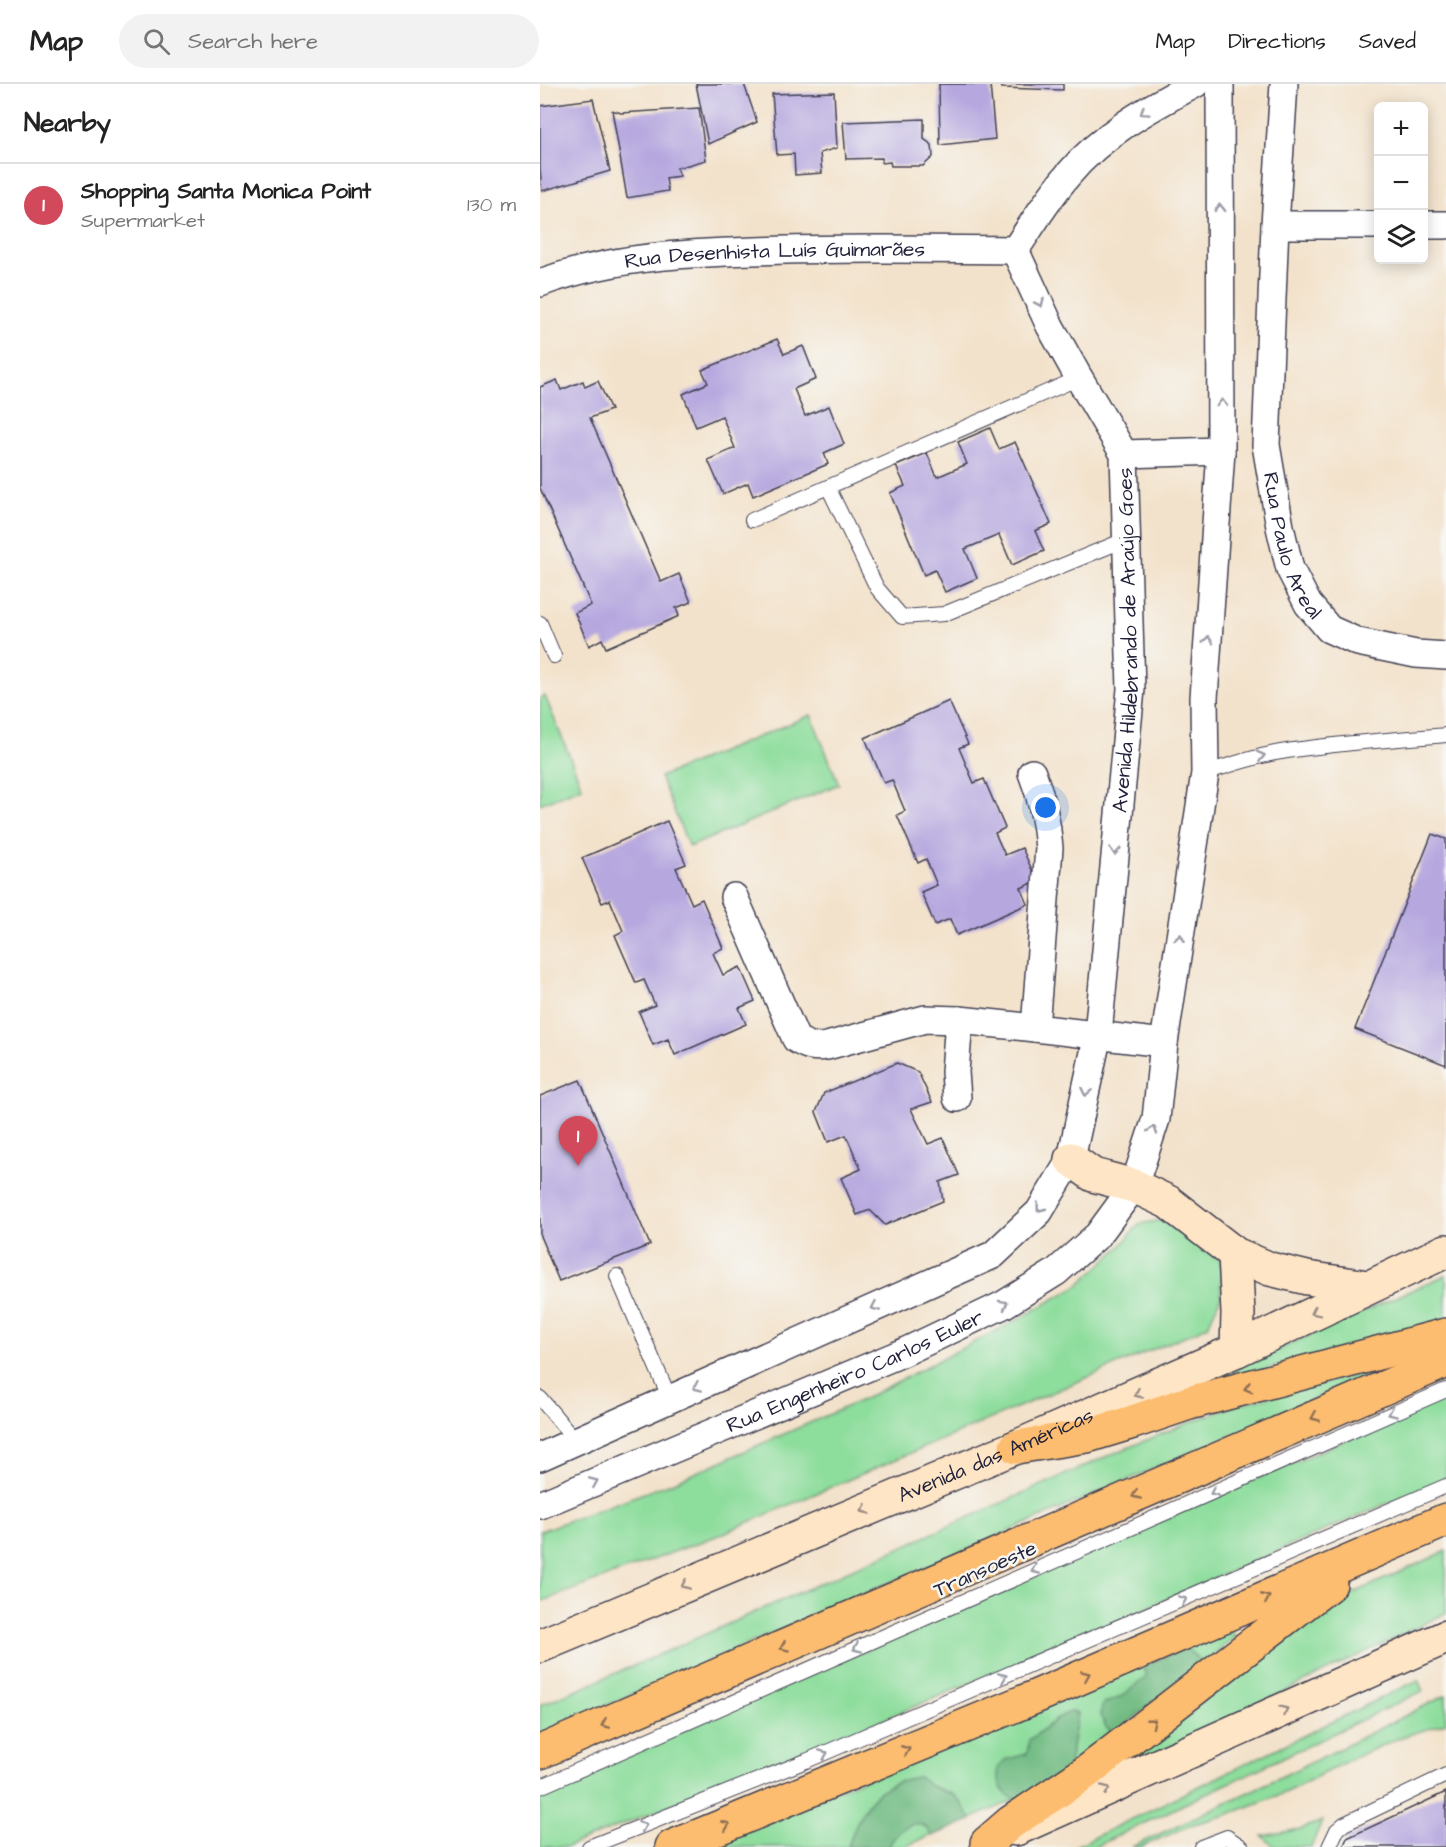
<!DOCTYPE html>
<html lang="en">
<head>
<meta charset="utf-8">
<style>
	:root { --surface:#fff; --page:#f2f2f2; --text:#222; --muted:#767676; --line:#e0e0e0; --accent:#d1495b }
	body { margin:0; font-family:"Architects Daughter",sans-serif; background:var(--page); color:var(--text) }
	.controls { position:absolute; right:18px; top:18px; display:grid; overflow:hidden; border-radius:9px; box-shadow:0 3px 15px #0003 }
	.controls button { width:54px; height:54px; display:grid; place-items:center; padding:0; border:0; border-bottom:2px solid var(--line); background:var(--surface); color:var(--text); font:30px sans-serif }
	.you { position:absolute; left:506px; top:724px; width:21px; height:21px; margin:-15px; border:4px solid #fff; border-radius:50%; background:#1a73e8; box-shadow:0 0 0 9px #1a73e833 }
	.badge { display:grid; place-items:center; width:39px; height:39px; border-radius:50%; background:var(--accent); color:#fff; font-size:20px; font-weight:700 }
	.pin { position:absolute; translate:-50% -50px; filter:drop-shadow(0 2px 3px #0008) }
	.pin::after { content:''; position:absolute; top:32px; width:21px; height:18px; background:inherit; clip-path:polygon(0 0,100% 0,50% 100%) }
	.list { margin:0; padding:0; list-style:none }
	h2 { display:flex; justify-content:space-between; align-items:center; height:78px; margin:0; padding:0 24px; font-size:26px }
	h2 small { font-size:20px; font-weight:400; color:var(--muted) }
	.list li { display:grid; grid-template-columns:39px 1fr auto; gap:18px; align-items:center; box-sizing:border-box; height:84px; padding:0 24px; border-top:2px solid var(--line) }
	.list b { display:block; font-size:22px; white-space:nowrap }
	.list p { margin:0; font-size:20px; white-space:nowrap; color:var(--muted) }
	.list em { font-size:20px; font-style:normal; color:var(--muted) }
	.icon { flex:none; width:33px; height:33px; fill:none; stroke:currentColor; stroke-width:2; stroke-linecap:round; stroke-linejoin:round }
	.map { position:relative; flex:none; width:906px; height:1763px; overflow:hidden }
	header { display:flex; align-items:center; gap:36px; box-sizing:border-box; height:84px; padding:0 30px; background:var(--surface); border-bottom:2px solid var(--line) }
	header strong { font-size:28px }
	nav { display:flex; gap:33px; margin-inline-start:auto; font-size:21px }
	.search { width:420px; height:54px; background:var(--page); display:flex; align-items:center; gap:15px; box-sizing:border-box; padding:0 21px; border-radius:33px; color:var(--muted); font-size:22px }
	main { display:flex }
	aside { flex:1; background:var(--surface) }
	.map>svg:first-child { display:block }
	.green { fill:#8ddd9c; stroke:#58806c; stroke-width:1.5 }
	.forest { fill:#72bc84; stroke:#4a6f60; stroke-width:1.5 }
	.building { fill:#b6a7df }
	.lines { fill:none; stroke-linecap:round; stroke-linejoin:round }
	.service-casing { stroke:#413f51; stroke-width:16 }
	.minor-casing { stroke:#413f51; stroke-width:30 }
	.secondary-casing { stroke:#413f51; stroke-width:36 }
	.trunk-casing { stroke:#413f51; stroke-width:36 }
	.service { stroke:#fff; stroke-width:14 }
	.minor { stroke:#fff; stroke-width:27 }
	.secondary { stroke:#fee5c5; stroke-width:33 }
	.trunk { stroke:#fcbd6f; stroke-width:33 }
	.oneway { stroke:#9c9ca7 }
	.oneway2 { stroke:#9b8d87 }
	.oneway3 { stroke:#8f7055 }
	.labels { text-anchor:middle; dominant-baseline:central; stroke-width:5; stroke-linejoin:round; paint-order:stroke }
	.street-label { font-size:21px; fill:#22223b; stroke:#f6f6f2 }
</style>
</head>
<body>
<header>
<strong>Map</strong>
<div class="search"><svg class="icon" aria-label="search" viewBox="0 0 24 24"><circle cx="10" cy="10" r="6"/><path d="M15 15l6 6"/></svg>Search here</div>
<nav><a>Map</a><a>Directions</a><a>Saved</a></nav>
</header>
<main>
<aside>
<h2>Nearby<small></small></h2>
<ul class="list">
<li><span class="badge">1</span><div><b>Shopping Santa Monica Point</b><p>Supermarket</p></div><em>130 m</em></li>
</ul>
</aside>
<div class="map">
<svg width="906" height="1763" viewBox="0 0 906 1763">
	<rect width="100%" height="100%" fill="#f6f6f2"/>
	<filter id="ink" filterUnits="userSpaceOnUse"><feTurbulence type="fractalNoise" baseFrequency=".0167" numOctaves="2"/><feDisplacementMap in="SourceGraphic" scale="12" xChannelSelector="R" yChannelSelector="G"/><feConvolveMatrix kernelMatrix="1 2 1 2 8 2 1 2 1" color-interpolation-filters="sRGB"/></filter>
	<filter id="wash" filterUnits="userSpaceOnUse"><feTurbulence type="fractalNoise" baseFrequency=".008" numOctaves="4" result="noise"/><feDisplacementMap in="SourceGraphic" scale="24" xChannelSelector="R" yChannelSelector="G"/><feGaussianBlur stdDeviation="1.35" result="paint"/><feColorMatrix in="noise" values="0 0 0 0 0 0 0 0 0 0 0 0 0 0 0 0 0 1.4 0 .05"/><feComposite in="paint" operator="in"/></filter>
	<g filter="url(#wash)">
		<rect width="100%" height="100%" fill="#f3e2cb"/>
		<g class="green">
			<polygon points="5,612 42,703 0,720 0,614"/>
			<polygon points="271,631 299,700 149,763 120,693"/>
			<polygon points="622,1136 653,1155 681,1177 681,1212 668,1242 179,1451 0,1518 0,1447 134,1398 322,1316 477,1236 537,1202 580,1163 599,1140"/>
			<polygon points="906,1191 906,1237 673,1300 671,1295"/>
			<polygon points="849,1283 0,1650 0,1621 107,1576 565,1373 646,1340 699,1320"/>
			<polygon points="906,1312 906,1394 565,1542 345,1635 27,1763 0,1763 0,1709"/>
			<polygon points="906,1467 906,1529 573,1691 568,1685 777,1526"/>
			<polygon points="691,1545 695,1553 574,1650 489,1710 364,1763 158,1763"/>
			<polygon points="878,1596 883,1607 554,1763 534,1763"/>
			<polygon points="906,1611 906,1639 859,1654 811,1675 747,1708 686,1731 651,1741 601,1763 592,1763 791,1669"/>
			<polygon points="782,1737 771,1763 735,1763 722,1752 761,1745"/>
		</g>
		<g class="forest">
			<polygon points="646,1564 663,1579 574,1650 566,1643 560,1631 563,1620 581,1613 606,1593 605,1587 600,1583"/>
			<path d="M 530,1628 L 538,1629 L 528,1686 L 476,1716 C 461,1710 458,1699 458,1684 L 465,1676 L 487,1670 L 489,1656 L 521,1632 Z"/>
			<path d="M 379,1693 L 389,1701 L 414,1711 L 422,1720 L 431,1736 L 392,1752 C 389,1747 387,1743 382,1741 C 369,1735 353,1752 349,1763 L 308,1763 C 320,1723 336,1698 379,1693 Z"/>
		</g>
		<g id="blocks">
			<g class="building">
				<polygon points="156,0 204,0 217,38 168,60"/>
				<polygon points="399,0 450,0 455,55 400,61"/>
				<polygon points="461,0 523,0 523,6 462,4"/>
				<polygon points="294,8 297,64 280,69 282,89 255,91 254,70 237,71 232,10"/>
				<polygon points="53,15 70,87 2,107 0,84 0,22"/>
				<polygon points="159,24 166,76 137,84 140,92 126,94 128,107 87,114 72,26 81,29"/>
				<polygon points="384,35 384,55 392,61 393,73 383,82 351,82 350,78 342,79 342,74 306,75 303,38"/>
				<polygon points="237,255 244,270 263,262 276,295 254,305 265,332 289,322 304,360 284,369 288,380 213,412 208,399 183,410 168,376 195,364 182,332 156,343 143,310 168,299 162,286"/>
				<polygon points="17,296 21,306 43,297 45,303 58,297 71,326 50,334 121,498 139,490 151,518 136,524 139,532 66,564 62,555 49,562 35,529 51,521 0,404 0,303"/>
				<polygon points="450,344 459,365 475,358 511,440 495,447 504,467 472,481 459,451 425,465 437,494 405,508 395,486 384,491 350,409 365,402 356,382 387,369 397,393 427,380 418,358"/>
				<polygon points="409,617 428,660 419,664 434,699 444,695 465,744 455,749 465,771 482,764 497,797 481,804 488,820 417,851 410,835 395,841 381,808 397,801 386,775 378,779 357,731 365,727 352,696 344,699 325,654"/>
				<polygon points="127,737 146,780 136,784 152,820 162,815 183,864 173,869 183,891 200,883 215,917 199,924 206,940 135,971 128,955 113,961 99,928 115,921 104,896 96,899 75,851 83,847 70,816 62,819 42,774"/>
				<polygon points="892,750 906,755 906,981 815,945"/>
				<polygon points="357,979 378,988 392,1018 371,1025 388,1060 403,1054 419,1091 400,1098 403,1117 345,1141 330,1126 317,1131 301,1094 321,1085 306,1051 288,1058 276,1028 284,1009"/>
				<polygon points="40,996 110,1161 19,1197 0,1152 0,1012"/>
				<polygon points="906,1708 906,1763 803,1763 807,1754"/>
			</g>
		</g>
	</g>
	<g filter="url(#ink)">
		<use href="#blocks" fill-opacity="0" stroke="#413f51" stroke-width="1.5"/>
		<g class="lines">
			<g class="service-casing">
				<g id="service">
					<polyline points="288,403 337,504 362,533 404,530 587,455"/>
					<polyline points="212,436 539,294"/>
					<polyline points="0,539 14,572"/>
					<path d="M 665,689 C 690,681 715,672 741,668 C 795,659 851,656 906,651"/>
					<polyline points="77,1192 130,1315"/>
					<polyline points="0,1314 36,1357"/>
					<polyline points="0,1703 906,1306"/>
					<polyline points="49,1763 266,1677 906,1402"/>
					<polyline points="661,1763 687,1753 702,1763"/>
					<polyline points="789,1763 797,1746 804,1740 906,1691"/>
				</g>
			</g>
			<g class="minor-casing">
				<g id="minor">
					<path id="s1" d="M 744,0 L 735,141 L 726,361 L 740,443 L 750,485 L 768,520 L 789,545 L 818,558 L 876,570 L 906,572"/>
					<polyline points="735,141 838,141"/>
					<polyline points="884,141 906,141"/>
					<path d="M 475,166 C 492,141 508,114 528,91 C 562,50 609,24 655,0"/>
					<path id="s2" d="M 0,199 C 78,170 164,168 247,166 C 323,164 399,165 475,166"/>
					<polyline points="584,370 681,367"/>
					<path d="M 492,689 C 502,714 507,737 509,764 L 495,944 L 624,959"/>
					<path d="M 194,813 L 256,955 C 267,962 274,964 287,962 L 385,935 L 419,936 L 495,944"/>
					<polyline points="417,1014 415,988 419,936"/>
					<path id="s3" d="M 0,1373 L 453,1171 L 499,1128 L 531,1075 L 558,950 L 591,605 L 584,370 L 539,294 L 510,242 L 475,166"/>
					<path id="s4" d="M 0,1421 L 362,1269 L 463,1221 L 516,1188 L 558,1151 L 594,1102 L 616,1035 L 624,959 L 665,689 L 664,614 L 681,367 L 680,0"/>
				</g>
			</g>
			<g class="secondary-casing">
				<g id="secondary">
					<polyline points="531,1075 553,1091 594,1102 628,1118 695,1170 730,1185 767,1194 828,1203"/>
					<polyline points="695,1170 698,1229 697,1266"/>
					<path id="s5" d="M 0,1562 L 476,1363 L 697,1266 L 906,1167"/>
					<polyline points="476,1745 906,1553"/>
				</g>
			</g>
			<g class="trunk-casing">
				<g id="trunk">
					<polyline points="476,1363 547,1352 593,1338 649,1319 906,1251"/>
					<polyline points="0,1668 906,1277"/>
					<polyline points="447,1759 470,1739 548,1687 790,1500"/>
					<polyline points="132,1763 495,1613 906,1436"/>
				</g>
			</g>
			<use href="#service" class="service"/>
			<use href="#minor" class="minor"/>
			<use href="#secondary" class="secondary"/>
			<use href="#trunk" class="trunk"/>
		</g>
		<defs><path id="oneway-chevron" d="M-2-3.5L2.5 0L-2 3.5" fill="none" stroke-width="1.6" stroke-linecap="round" stroke-linejoin="round" transform="scale(1.5)"/></defs>
		<g class="oneway">
			<use href="#oneway-chevron" transform="translate(604 28) rotate(146)"/>
			<use href="#oneway-chevron" transform="translate(680 124) rotate(-91)"/>
			<use href="#oneway-chevron" transform="translate(500 219) rotate(66)"/>
			<use href="#oneway-chevron" transform="translate(682 319) rotate(-89)"/>
			<use href="#oneway-chevron" transform="translate(668 556) rotate(-86)"/>
			<use href="#oneway-chevron" transform="translate(721 672) rotate(-13)"/>
			<use href="#oneway-chevron" transform="translate(575 767) rotate(95)"/>
			<use href="#oneway-chevron" transform="translate(640 854) rotate(-81)"/>
			<use href="#oneway-chevron" transform="translate(546 1008) rotate(102)"/>
			<use href="#oneway-chevron" transform="translate(613 1046) rotate(-72)"/>
			<use href="#oneway-chevron" transform="translate(500 1124) rotate(127)"/>
			<use href="#oneway-chevron" transform="translate(464 1220) rotate(-29)"/>
			<use href="#oneway-chevron" transform="translate(335 1223) rotate(156)"/>
			<use href="#oneway-chevron" transform="translate(157 1303) rotate(156)"/>
			<use href="#oneway-chevron" transform="translate(852 1329) rotate(156)"/>
			<use href="#oneway-chevron" transform="translate(54 1398) rotate(-23)"/>
			<use href="#oneway-chevron" transform="translate(674 1408) rotate(156)"/>
			<use href="#oneway-chevron" transform="translate(495 1486) rotate(156)"/>
			<use href="#oneway-chevron" transform="translate(643 1516) rotate(-23)"/>
			<use href="#oneway-chevron" transform="translate(317 1564) rotate(156)"/>
			<use href="#oneway-chevron" transform="translate(463 1593) rotate(-23)"/>
			<use href="#oneway-chevron" transform="translate(284 1670) rotate(-23)"/>
			<use href="#oneway-chevron" transform="translate(103 1742) rotate(-21)"/>
		</g>
		<g class="oneway2">
			<use href="#oneway-chevron" transform="translate(775 1228) rotate(154)"/>
			<use href="#oneway-chevron" transform="translate(598 1310) rotate(156)"/>
			<use href="#oneway-chevron" transform="translate(325 1426) rotate(157)"/>
			<use href="#oneway-chevron" transform="translate(145 1501) rotate(157)"/>
			<use href="#oneway-chevron" transform="translate(744 1626) rotate(-24)"/>
			<use href="#oneway-chevron" transform="translate(566 1705) rotate(-24)"/>
		</g>
		<g class="oneway3">
			<use href="#oneway-chevron" transform="translate(708 1304) rotate(165)"/>
			<use href="#oneway-chevron" transform="translate(775 1333) rotate(157)"/>
			<use href="#oneway-chevron" transform="translate(596 1411) rotate(157)"/>
			<use href="#oneway-chevron" transform="translate(726 1514) rotate(-23)"/>
			<use href="#oneway-chevron" transform="translate(244 1563) rotate(157)"/>
			<use href="#oneway-chevron" transform="translate(546 1591) rotate(-23)"/>
			<use href="#oneway-chevron" transform="translate(612 1638) rotate(-38)"/>
			<use href="#oneway-chevron" transform="translate(65 1640) rotate(157)"/>
			<use href="#oneway-chevron" transform="translate(366 1666) rotate(-22)"/>
			<use href="#oneway-chevron" transform="translate(186 1741) rotate(-22)"/>
		</g>
	</g>
	<g class="labels">
		<g class="street-label">
			<text stroke="none"><textPath href="#s2" startOffset="238">Rua Desenhista Luís Guimarães</textPath></text>
			<text stroke="none"><textPath href="#s1" startOffset="466">Rua Paulo Areal</textPath></text>
			<text stroke="none"><textPath href="#s3" startOffset="1144">Avenida Hildebrando de Araújo Goes</textPath></text>
			<text stroke="none"><textPath href="#s4" startOffset="342">Rua Engenheiro Carlos Euler</textPath></text>
			<text stroke="none"><textPath href="#s5" startOffset="494">Avenida das Américas</textPath></text>
			<text transform="translate(445 1485) rotate(-24)">Transoeste</text>
		</g>
	</g>
</svg>
<div class="controls">
<button>+</button>
<button>−</button>
<button><svg class="icon" aria-label="layers" viewBox="0 0 24 24"><path d="M12 4l9 5-9 5-9-5zM3 14l9 5 9-5"/></svg></button>
</div>
<div class="you"></div>
<div class="pin badge" style="left:38px;top:1082px">1</div>
</div>
</main>
</body>
</html>
